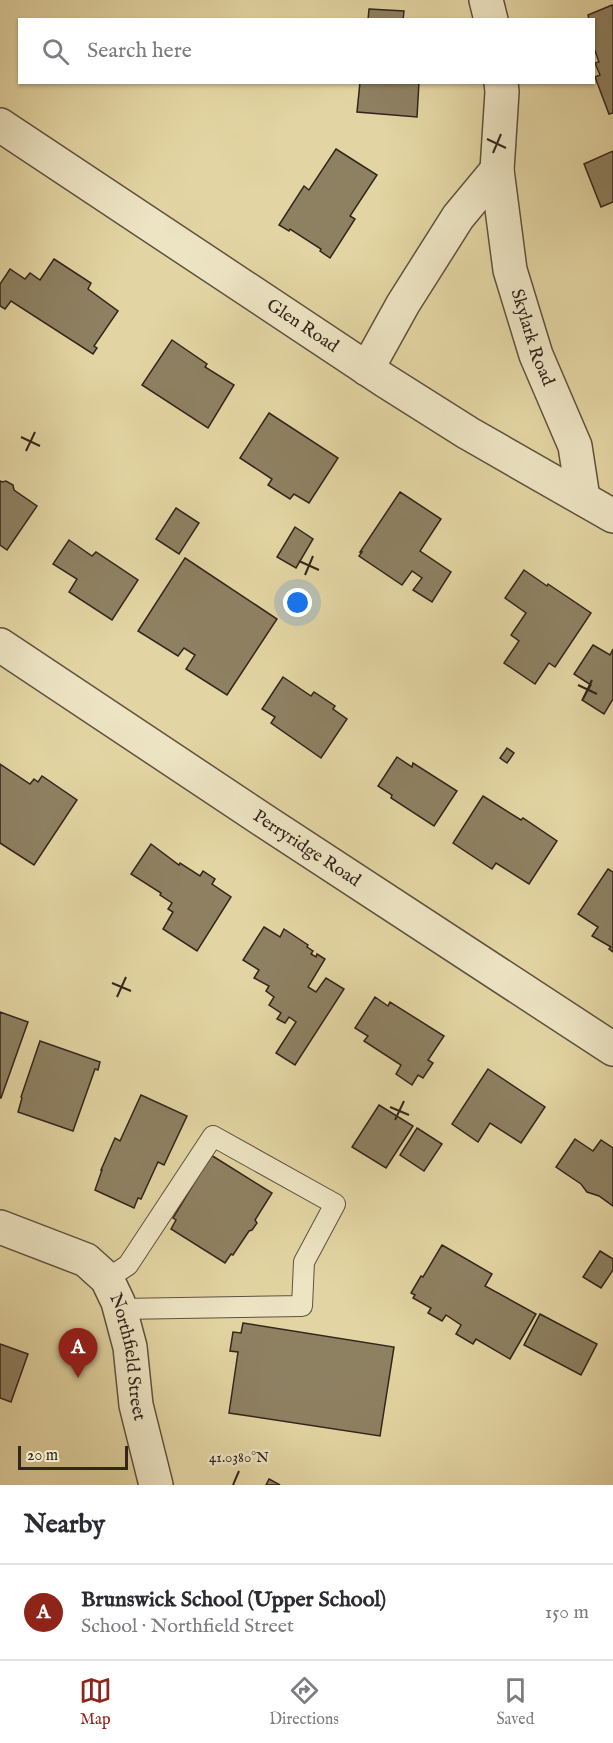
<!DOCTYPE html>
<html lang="en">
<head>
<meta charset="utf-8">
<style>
	:root { --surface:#fff; --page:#f7f7f7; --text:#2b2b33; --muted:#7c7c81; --line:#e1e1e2; --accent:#8f2418 }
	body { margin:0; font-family:"IM FELL English",serif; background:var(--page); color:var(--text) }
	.scale { position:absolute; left:18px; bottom:15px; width:110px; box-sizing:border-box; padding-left:6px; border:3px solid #32251c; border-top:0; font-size:16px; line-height:21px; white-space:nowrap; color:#32251c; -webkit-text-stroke:4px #ede4c3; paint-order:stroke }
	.you { position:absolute; left:298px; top:603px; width:21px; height:21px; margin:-15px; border:4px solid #fff; border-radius:50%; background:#1a73e8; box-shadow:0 0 0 9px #1a73e833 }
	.badge { display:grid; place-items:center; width:39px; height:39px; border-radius:50%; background:var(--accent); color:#fff; font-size:20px; font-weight:700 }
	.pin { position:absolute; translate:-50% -50px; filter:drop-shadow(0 2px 3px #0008) }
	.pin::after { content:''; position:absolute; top:32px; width:21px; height:18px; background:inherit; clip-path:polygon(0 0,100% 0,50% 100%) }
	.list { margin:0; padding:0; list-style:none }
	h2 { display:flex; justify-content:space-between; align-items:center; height:78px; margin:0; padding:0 24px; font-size:26px }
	h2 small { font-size:20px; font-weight:400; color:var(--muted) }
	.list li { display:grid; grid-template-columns:39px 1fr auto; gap:18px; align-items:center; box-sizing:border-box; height:96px; padding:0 24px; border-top:2px solid var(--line) }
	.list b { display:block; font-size:22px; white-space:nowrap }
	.list p { margin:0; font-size:20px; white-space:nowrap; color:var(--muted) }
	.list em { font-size:20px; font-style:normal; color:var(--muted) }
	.icon { flex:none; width:33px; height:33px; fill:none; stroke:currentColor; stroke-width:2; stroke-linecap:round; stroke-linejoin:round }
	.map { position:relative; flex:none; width:613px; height:1485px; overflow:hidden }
	.search { position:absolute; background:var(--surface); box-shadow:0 2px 4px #0004; left:18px; right:18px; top:18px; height:66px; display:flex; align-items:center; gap:15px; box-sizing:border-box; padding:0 21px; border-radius:0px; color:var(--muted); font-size:22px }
	.sheet { height:174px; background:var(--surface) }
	nav { display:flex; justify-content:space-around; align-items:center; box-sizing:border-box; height:84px; border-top:2px solid var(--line); background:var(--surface); font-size:16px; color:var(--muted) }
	nav a { display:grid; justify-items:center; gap:3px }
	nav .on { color:var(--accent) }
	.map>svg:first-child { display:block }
	.building { fill:#8e8162; stroke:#32251c; stroke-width:1.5 }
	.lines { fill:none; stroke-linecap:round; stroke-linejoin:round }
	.lane-casing { stroke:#5e513e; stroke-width:22 }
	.street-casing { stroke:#5e513e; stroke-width:36 }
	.lane { stroke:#ede4c3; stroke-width:20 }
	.street { stroke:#ede4c3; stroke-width:33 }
	.ticks { fill:none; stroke:#32251c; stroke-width:2 }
	.labels { text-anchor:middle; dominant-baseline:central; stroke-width:5; stroke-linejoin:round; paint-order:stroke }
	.street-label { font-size:18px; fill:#32251c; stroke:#ede4c3 }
	.ticks-label { font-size:15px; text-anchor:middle; fill:#32251c; stroke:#ede4c3; stroke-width:5; stroke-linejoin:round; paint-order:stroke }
</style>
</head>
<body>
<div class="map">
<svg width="613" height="1485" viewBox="0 0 613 1485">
	<rect width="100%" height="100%" fill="#e3d5a3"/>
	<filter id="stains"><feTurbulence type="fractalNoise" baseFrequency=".00333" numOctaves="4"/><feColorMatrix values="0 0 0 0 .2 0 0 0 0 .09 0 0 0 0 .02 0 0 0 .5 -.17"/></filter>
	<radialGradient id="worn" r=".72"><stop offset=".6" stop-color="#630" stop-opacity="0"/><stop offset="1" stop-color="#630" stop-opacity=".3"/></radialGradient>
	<g class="building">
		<polygon points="612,5 613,8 613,113 609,114 595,77 600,75 595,63 599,62 594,48 594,20 589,20 588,15"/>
		<polygon points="369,9 404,11 403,20 368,20"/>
		<polygon points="360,82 419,82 417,117 357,112"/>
		<polygon points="336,149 377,175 350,216 355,219 330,258 320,251 321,249 290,229 289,231 279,225 304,186 309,190"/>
		<polygon points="613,151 613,202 601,207 584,164"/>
		<polygon points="54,259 91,283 88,289 118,311 94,346 97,348 93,354 11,301 5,309 0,306 0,284 10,269 25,279 30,273 40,280"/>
		<polygon points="172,340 207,364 205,367 234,385 208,428 142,385"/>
		<polygon points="269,413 338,458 309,503 294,494 290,499 268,485 272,479 240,458"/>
		<polygon points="0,481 2,482 6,481 13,485 14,490 37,506 7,550 0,545"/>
		<polygon points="400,492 441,519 420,551 451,572 432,602 413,590 422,578 412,571 402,585 359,556 362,552 360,552"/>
		<polygon points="176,508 199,523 179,554 156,539"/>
		<polygon points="295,527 313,539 296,568 277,557"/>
		<polygon points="69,540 92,556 96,552 138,580 112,620 69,592 77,579 53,564"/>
		<polygon points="185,558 277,619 227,695 186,669 195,655 184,648 178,656 138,631"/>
		<polygon points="524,570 547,586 548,584 591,613 555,667 549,663 535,684 504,663 519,641 511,635 526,613 505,598"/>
		<polygon points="593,645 610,655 613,649 613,699 604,714 582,700 591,685 574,674"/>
		<polygon points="283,677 311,696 314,692 335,706 333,709 347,719 321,758 271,723 275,717 262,709"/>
		<polygon points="507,748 514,753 507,763 500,758"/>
		<polygon points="397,757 412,767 413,763 457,791 434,826 391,798 392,795 378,786"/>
		<polygon points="0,764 30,784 34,779 38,782 42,776 77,800 34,865 0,843"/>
		<polygon points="483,796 521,820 523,818 557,841 529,884 496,863 492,869 453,843"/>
		<polygon points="151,844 179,865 180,863 200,876 203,871 215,879 212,884 231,897 197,951 163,929 173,912 168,909 172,903 160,895 161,893 131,874"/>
		<polygon points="608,869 613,872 613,952 609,949 611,947 592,936 598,927 578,914"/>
		<polygon points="264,927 280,937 284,929 308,945 307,947 313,951 311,954 316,957 317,954 325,959 308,987 316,992 326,978 344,989 295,1065 276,1053 296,1022 289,1017 285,1023 277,1019 281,1013 269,1005 274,997 266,991 269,986 254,978 259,970 243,960"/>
		<polygon points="375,997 388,1006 390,1002 444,1036 428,1060 433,1063 423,1078 418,1075 412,1085 396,1074 401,1065 364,1041 368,1036 355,1028"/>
		<polygon points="0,1012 28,1022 1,1098 0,1098"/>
		<polygon points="40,1041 100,1062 98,1070 95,1069 73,1131 18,1112 22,1098 21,1097"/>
		<polygon points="488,1069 545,1107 521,1143 490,1123 478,1142 452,1124"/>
		<polygon points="141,1095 187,1116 164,1165 158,1162 141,1199 138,1198 134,1208 95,1190 102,1170 101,1170 115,1138 120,1141"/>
		<polygon points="379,1105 413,1126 386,1168 352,1147"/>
		<polygon points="417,1128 442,1144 424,1171 400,1155"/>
		<polygon points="575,1139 593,1151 601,1140 613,1148 613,1206 599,1196 587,1192 581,1184 556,1167"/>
		<polygon points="211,1155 272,1193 255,1220 257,1223 252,1230 249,1231 233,1255 231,1254 225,1263 171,1229 176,1220 173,1218"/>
		<polygon points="442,1245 492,1274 485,1286 536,1314 510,1359 476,1339 473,1344 456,1334 461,1325 446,1315 442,1321 428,1313 431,1308 413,1298 415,1295 411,1293 421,1276 423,1277"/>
		<polygon points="600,1251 613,1259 613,1270 601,1288 583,1277"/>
		<polygon points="540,1314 597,1344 581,1375 524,1345"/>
		<polygon points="243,1323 394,1347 380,1436 229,1413 238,1352 230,1351 233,1332 241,1333"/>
		<polygon points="0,1344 28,1354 11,1402 0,1398"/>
		<polygon points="269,1479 280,1485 266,1485"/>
	</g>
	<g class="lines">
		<g class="lane-casing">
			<polyline id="lane" points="107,1279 128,1265 213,1136 335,1204 304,1262 302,1306 120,1309"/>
		</g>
		<g class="street-casing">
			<g id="street">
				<polyline points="486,0 491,20"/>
				<path id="s1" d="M 501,82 L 502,92 L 497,170 L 510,270 L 536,355 L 575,446 L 583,498"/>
				<path id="s2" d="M 0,125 L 384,380 L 468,433 L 613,516"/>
				<polyline points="367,369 403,304 458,217 497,170"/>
				<path id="s3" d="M 0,645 L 266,822 L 613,1049"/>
				<path id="s4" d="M 0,1227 L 86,1260 L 107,1279 L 118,1302 L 130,1347 L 136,1405 L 156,1485"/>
			</g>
		</g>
		<use href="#lane" class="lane"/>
		<use href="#street" class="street"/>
	</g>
	<path class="ticks" d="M 487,139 L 506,148M 493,153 L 501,134M 21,437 L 40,446M 26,451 L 35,432M 299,561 L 319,570M 305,575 L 313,556M 578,685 L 597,694M 583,699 L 592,680M 112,983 L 131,991M 117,997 L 126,977M 390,1107 L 409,1115M 395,1120 L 404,1101M 233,1485 L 239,1471"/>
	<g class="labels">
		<g class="street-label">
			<text stroke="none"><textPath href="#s2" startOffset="363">Glen Road</textPath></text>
			<text stroke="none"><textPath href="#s1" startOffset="260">Skylark Road</textPath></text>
			<text stroke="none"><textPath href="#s3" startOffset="368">Perryridge Road</textPath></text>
			<text stroke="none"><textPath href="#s4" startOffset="202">Northfield Street</textPath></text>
		</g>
	</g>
	<g class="ticks-label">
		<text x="239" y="1462">41.0380°N</text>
	</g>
	<rect width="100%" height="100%" filter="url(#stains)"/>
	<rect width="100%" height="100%" fill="url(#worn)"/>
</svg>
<div class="scale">20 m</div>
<div class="you"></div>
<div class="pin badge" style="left:78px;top:1378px">A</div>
<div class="search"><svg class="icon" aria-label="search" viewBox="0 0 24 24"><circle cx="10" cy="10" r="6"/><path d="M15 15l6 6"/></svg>Search here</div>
</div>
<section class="sheet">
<h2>Nearby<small></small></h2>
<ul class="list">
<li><span class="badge">A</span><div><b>Brunswick School (Upper School)</b><p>School · Northfield Street</p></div><em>150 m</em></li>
</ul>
</section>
<nav>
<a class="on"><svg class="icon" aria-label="map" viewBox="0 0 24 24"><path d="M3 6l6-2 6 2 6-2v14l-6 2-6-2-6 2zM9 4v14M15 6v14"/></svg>Map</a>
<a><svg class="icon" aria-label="directions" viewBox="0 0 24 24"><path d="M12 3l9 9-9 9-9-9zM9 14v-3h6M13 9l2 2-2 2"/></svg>Directions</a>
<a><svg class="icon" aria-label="saved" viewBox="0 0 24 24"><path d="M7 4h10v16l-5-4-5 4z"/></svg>Saved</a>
</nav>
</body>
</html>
